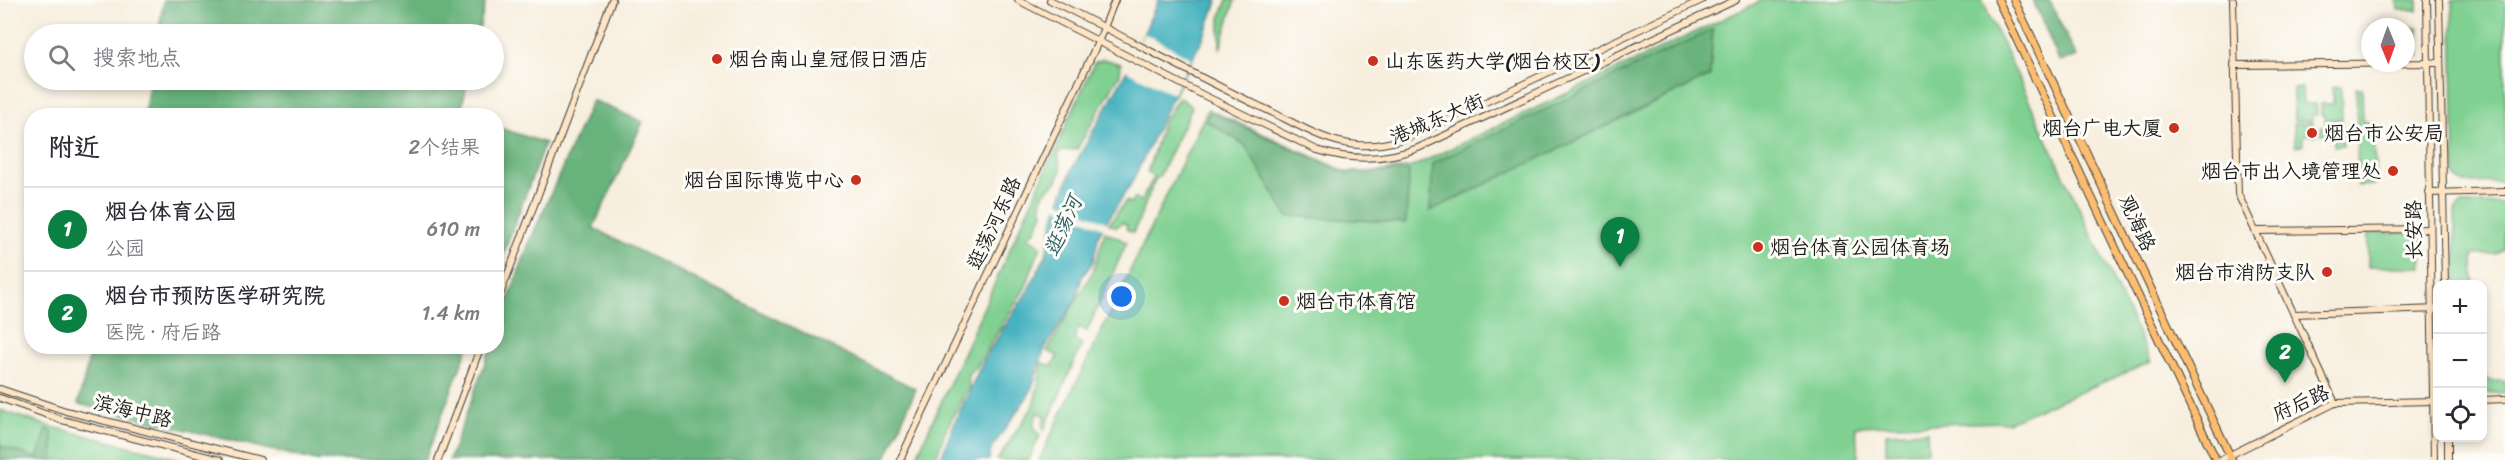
<!DOCTYPE html>
<html lang="zh">
<head>
<meta charset="utf-8">
<style>
	:root { --surface:#fff; --page:#f2f2f3; --text:#2b2b33; --muted:#7c7c81; --line:#e1e1e2; --accent:#0b8043 }
	body { margin:0; font-family:Sriracha,"LXGW WenKai TC",sans-serif; background:var(--page); color:var(--text) }
	.controls { position:absolute; right:18px; bottom:18px; display:grid; overflow:hidden; border-radius:12px; box-shadow:0 3px 9px #0003 }
	.controls button { width:54px; height:54px; display:grid; place-items:center; padding:0; border:0; border-bottom:2px solid var(--line); background:var(--surface); color:var(--text); font:30px sans-serif }
	.compass { position:absolute; left:2361px; top:18px; width:54px; height:54px; border-radius:50%; background:var(--surface); box-shadow:0 3px 9px #0003; rotate:179deg }
	.you { position:absolute; left:1122px; top:297px; width:21px; height:21px; margin:-15px; border:4px solid #fff; border-radius:50%; background:#1a73e8; box-shadow:0 0 0 9px #1a73e833 }
	.badge { display:grid; place-items:center; width:39px; height:39px; border-radius:50%; background:var(--accent); color:#fff; font-size:20px; font-weight:700 }
	.pin { position:absolute; translate:-50% -50px; filter:drop-shadow(0 2px 3px #0008) }
	.pin::after { content:''; position:absolute; top:32px; width:21px; height:18px; background:inherit; clip-path:polygon(0 0,100% 0,50% 100%) }
	.list { margin:0; padding:0; list-style:none }
	h2 { display:flex; justify-content:space-between; align-items:center; height:78px; margin:0; padding:0 24px; font-size:26px }
	h2 small { font-size:20px; font-weight:400; color:var(--muted) }
	.list li { display:grid; grid-template-columns:39px 1fr auto; gap:18px; align-items:center; box-sizing:border-box; height:84px; padding:0 24px; border-top:2px solid var(--line) }
	.list b { display:block; font-size:22px; white-space:nowrap }
	.list p { margin:0; font-size:20px; white-space:nowrap; color:var(--muted) }
	.list em { font-size:20px; font-style:normal; color:var(--muted) }
	.icon { flex:none; width:33px; height:33px; fill:none; stroke:currentColor; stroke-width:2; stroke-linecap:round; stroke-linejoin:round }
	.map { position:relative; flex:none; width:2505px; height:460px; overflow:hidden }
	.search { position:absolute; background:var(--surface); box-shadow:0 3px 9px #0003; left:24px; top:24px; width:480px; height:66px; display:flex; align-items:center; gap:15px; box-sizing:border-box; padding:0 21px; border-radius:33px; color:var(--muted); font-size:22px }
	.panel { position:absolute; background:var(--surface); box-shadow:0 3px 9px #0003; left:24px; top:108px; width:480px; height:246px; border-radius:24px }
	.map>svg:first-child { display:block }
	.green { fill:#7fd091; stroke:#4e7656; stroke-width:1.5 }
	.forest { fill:#67b27b; stroke:#42674c; stroke-width:1.5 }
	.water { fill:#44b2bf; stroke:#30676e; stroke-width:1.5 }
	.pier { fill:#f7eedd }
	.lines { fill:none; stroke-linecap:round; stroke-linejoin:round }
	.secondary-casing { stroke:#3d3c39; stroke-width:8 }
	.primary-casing { stroke:#3d3c39; stroke-width:9 }
	.secondary { stroke:#fee5c5; stroke-width:6 }
	.primary { stroke:#fcbd6f; stroke-width:7 }
	.poi-dot { fill:#c8321e; stroke:#fdfcf7; stroke-width:2 }
	.labels { text-anchor:middle; dominant-baseline:central; stroke-width:6; stroke-linejoin:round; paint-order:stroke }
	.poi-label { font-size:20px; fill:#1c1c1c; stroke:#fdfcf7; text-anchor:start }
	.street-label { font-size:20px; fill:#1c1c1c; stroke:#fdfcf7 }
	.water-label { font-size:21px; font-style:italic; fill:#2e6065; stroke:#fdfcf7 }
</style>
</head>
<body>
<div class="map">
<svg width="2505" height="460" viewBox="0 0 2505 460">
	<rect width="100%" height="100%" fill="#fdfcf7"/>
	<filter id="ink" filterUnits="userSpaceOnUse"><feTurbulence type="fractalNoise" baseFrequency=".0167" numOctaves="2"/><feDisplacementMap in="SourceGraphic" scale="12" xChannelSelector="R" yChannelSelector="G"/><feConvolveMatrix kernelMatrix="1 2 1 2 8 2 1 2 1" color-interpolation-filters="sRGB"/></filter>
	<filter id="wash" filterUnits="userSpaceOnUse"><feTurbulence type="fractalNoise" baseFrequency=".008" numOctaves="4" result="noise"/><feDisplacementMap in="SourceGraphic" scale="24" xChannelSelector="R" yChannelSelector="G"/><feGaussianBlur stdDeviation="1.35" result="paint"/><feColorMatrix in="noise" values="0 0 0 0 0 0 0 0 0 0 0 0 0 0 0 0 0 1.4 0 .05"/><feComposite in="paint" operator="in"/></filter>
	<g filter="url(#wash)">
		<rect width="100%" height="100%" fill="#f7eedd"/>
		<g class="green">
			<polygon points="1227,0 1235,0 1220,49 1220,18"/>
			<polygon points="1763,0 1982,0 2151,362 2008,422 1856,426 1858,460 1039,460 1208,109 1347,172 1374,172 1412,167"/>
			<polygon points="2397,0 2418,0 2418,10 2398,10"/>
			<polygon points="2452,0 2505,0 2505,182 2464,183 2455,177"/>
			<polygon points="2406,28 2418,28 2419,56 2406,56"/>
			<polygon points="1103,59 1121,64 1120,74 1077,149 1058,152 1061,170 1057,181 1043,194 1041,204 1043,213 1035,231 1027,237 1041,246 1025,288 976,368 968,374 969,386 947,427 935,460 915,460 1094,63"/>
			<polygon points="2332,87 2341,87 2342,119 2325,120 2325,115 2321,115 2321,104 2333,104"/>
			<polygon points="2302,88 2303,104 2316,104 2317,115 2312,115 2312,120 2294,120 2293,89"/>
			<polygon points="2356,88 2362,88 2363,122 2374,122 2376,185 2358,186"/>
			<path d="M 1179,97 L 1192,107 L 1159,177 L 1156,179 C 1147,197 1142,215 1133,233 L 1126,229 L 1127,225 L 1122,222 L 1117,227 L 1109,224 L 1126,201 L 1131,203 L 1134,198 L 1141,201 L 1154,177 L 1147,173 L 1163,122 Z"/>
			<polygon points="2342,121 2343,145 2334,146 2333,134 2321,134 2321,127 2325,127 2325,122"/>
			<polygon points="2312,122 2313,127 2316,127 2317,135 2303,135 2303,145 2295,146 2294,123"/>
			<polygon points="2461,204 2505,204 2505,249 2496,254 2473,255 2474,284 2456,284 2455,211"/>
			<polygon points="1105,232 1127,242 1087,331 1078,327 1074,339 1082,344 1044,430 1042,423 1046,417 1038,412 1033,425 1040,435 1029,460 997,460 1034,405 1042,363 1052,366 1058,356 1047,351 1093,271"/>
			<rect x="2368" y="233" width="54" height="34"/>
			<polygon points="2482,376 2491,381 2505,381 2505,393 2483,393"/>
			<polygon points="0,410 48,426 184,460 0,460"/>
			<polygon points="1927,431 1928,451 1886,453 1886,433"/>
		</g>
		<g class="forest">
			<polygon points="164,0 486,0 478,34 158,34"/>
			<polygon points="2033,0 2049,0 2077,57 2059,61"/>
			<polygon points="1713,29 1710,76 1430,211 1433,163"/>
			<polygon points="150,80 468,80 460,115 144,115"/>
			<polygon points="592,100 643,122 593,228 916,389 885,460 449,460 491,347 496,346 497,331 529,243"/>
			<polygon points="1210,112 1347,173 1409,171 1406,223 1287,216 1245,145 1205,120"/>
			<polygon points="497,127 545,143 497,271 496,127"/>
			<polygon points="92,346 468,346 468,347 425,460 313,460 78,404"/>
			<polygon points="47,429 52,432 54,460 0,460 0,446 37,458"/>
		</g>
		<polygon class="water" points="1158,0 1218,0 1203,38 1166,110 1134,179 1099,234 1093,262 1082,277 1076,299 1045,348 1030,393 991,449 989,460 940,460 956,419 984,359 1027,292 1046,255 1055,214 1073,167 1131,63"/>
		<g class="pier">
			<polygon points="1144,33 1191,58 1173,94 1125,70"/>
			<polygon points="1057,200 1108,223 1105,229 1055,206"/>
		</g>
	</g>
	<g filter="url(#ink)">
		<g class="lines">
			<g class="secondary-casing">
				<g id="secondary">
					<path d="M 1018,0 L 1203,95 L 1317,150 C 1352,161 1384,161 1418,148 L 1736,0"/>
					<path d="M 1050,0 C 1121,35 1190,73 1261,107 C 1292,121 1324,143 1358,145 C 1382,147 1403,140 1424,131 L 1702,0"/>
					<polyline points="2233,0 2238,194 2335,403"/>
					<polyline points="2427,0 2434,460"/>
					<polyline points="2439,0 2445,284"/>
					<polyline points="2234,65 2440,63"/>
					<polyline points="2429,193 2505,191"/>
					<polyline points="2256,231 2430,229"/>
					<polyline points="496,305 612,0"/>
					<polyline points="2294,314 2438,309"/>
					<polyline points="0,389 66,411 260,460"/>
					<polyline points="0,398 62,420 220,460"/>
					<polyline points="2482,400 2505,399"/>
					<polyline points="2448,438 2448,460"/>
					<polyline points="438,460 481,346"/>
					<polyline points="900,460 1099,40 1115,0"/>
					<polyline points="2220,460 2335,403 2437,401"/>
				</g>
			</g>
			<g class="primary-casing">
				<g id="primary">
					<polyline points="1998,0 2216,460"/>
					<polyline points="2014,0 2232,460"/>
				</g>
			</g>
			<use href="#secondary" class="secondary"/>
			<use href="#primary" class="primary"/>
		</g>
	</g>
	<g class="poi-dot">
		<circle cx="717" cy="59" r="6"/>
		<circle cx="1373" cy="61" r="6"/>
		<circle cx="2174" cy="128" r="6"/>
		<circle cx="2312" cy="133" r="6"/>
		<circle cx="2393" cy="171" r="6"/>
		<circle cx="856" cy="180" r="6"/>
		<circle cx="1758" cy="247" r="6"/>
		<circle cx="2327" cy="272" r="6"/>
		<circle cx="1284" cy="301" r="6"/>
	</g>
	<g class="labels">
		<g class="poi-label">
			<text x="729" y="59">烟台南山皇冠假日酒店</text>
			<text x="1385" y="61">山东医药大学(烟台校区)</text>
			<text x="2162" y="128" text-anchor="end">烟台广电大厦</text>
			<text x="2324" y="133">烟台市公安局</text>
			<text x="2381" y="171" text-anchor="end">烟台市出入境管理处</text>
			<text x="844" y="180" text-anchor="end">烟台国际博览中心</text>
			<text x="1770" y="247">烟台体育公园体育场</text>
			<text x="2315" y="272" text-anchor="end">烟台市消防支队</text>
			<text x="1296" y="301">烟台市体育馆</text>
		</g>
		<g class="street-label">
			<text transform="translate(1437 119) rotate(-23)">港城东大街</text>
			<text transform="translate(994 223) rotate(-65)">逛荡河东路</text>
			<text transform="translate(2137 223) rotate(65)">观海路</text>
			<text transform="translate(2414 230) rotate(-91)">长安路</text>
			<text transform="translate(2301 403) rotate(-24)">府后路</text>
			<text transform="translate(133 411) rotate(14)">滨海中路</text>
		</g>
		<g class="water-label">
			<text transform="translate(1063 226) rotate(-66)">逛荡河</text>
		</g>
	</g>
</svg>
<div class="controls">
<button>+</button>
<button>−</button>
<button><svg class="icon" aria-label="locate" viewBox="0 0 24 24"><circle cx="12" cy="12" r="6"/><path d="M12 2v4M12 18v4M2 12h4M18 12h4"/></svg></button>
</div>
<svg class="compass" viewBox="-18 -18 36 36"><path d="M0-13l5 13h-10z" fill="#e53935"/><path d="M0 13l5-13h-10z" fill="#7c7c81"/></svg>
<div class="you"></div>
<div class="pin badge" style="left:1620px;top:267px">1</div>
<div class="pin badge" style="left:2285px;top:383px">2</div>
<div class="search"><svg class="icon" aria-label="search" viewBox="0 0 24 24"><circle cx="10" cy="10" r="6"/><path d="M15 15l6 6"/></svg>搜索地点</div>
<section class="panel">
<h2>附近<small>2个结果</small></h2>
<ul class="list">
<li><span class="badge">1</span><div><b>烟台体育公园</b><p>公园</p></div><em>610 m</em></li>
<li><span class="badge">2</span><div><b>烟台市预防医学研究院</b><p>医院 · 府后路</p></div><em>1.4 km</em></li>
</ul>
</section>
</div>
</body>
</html>
